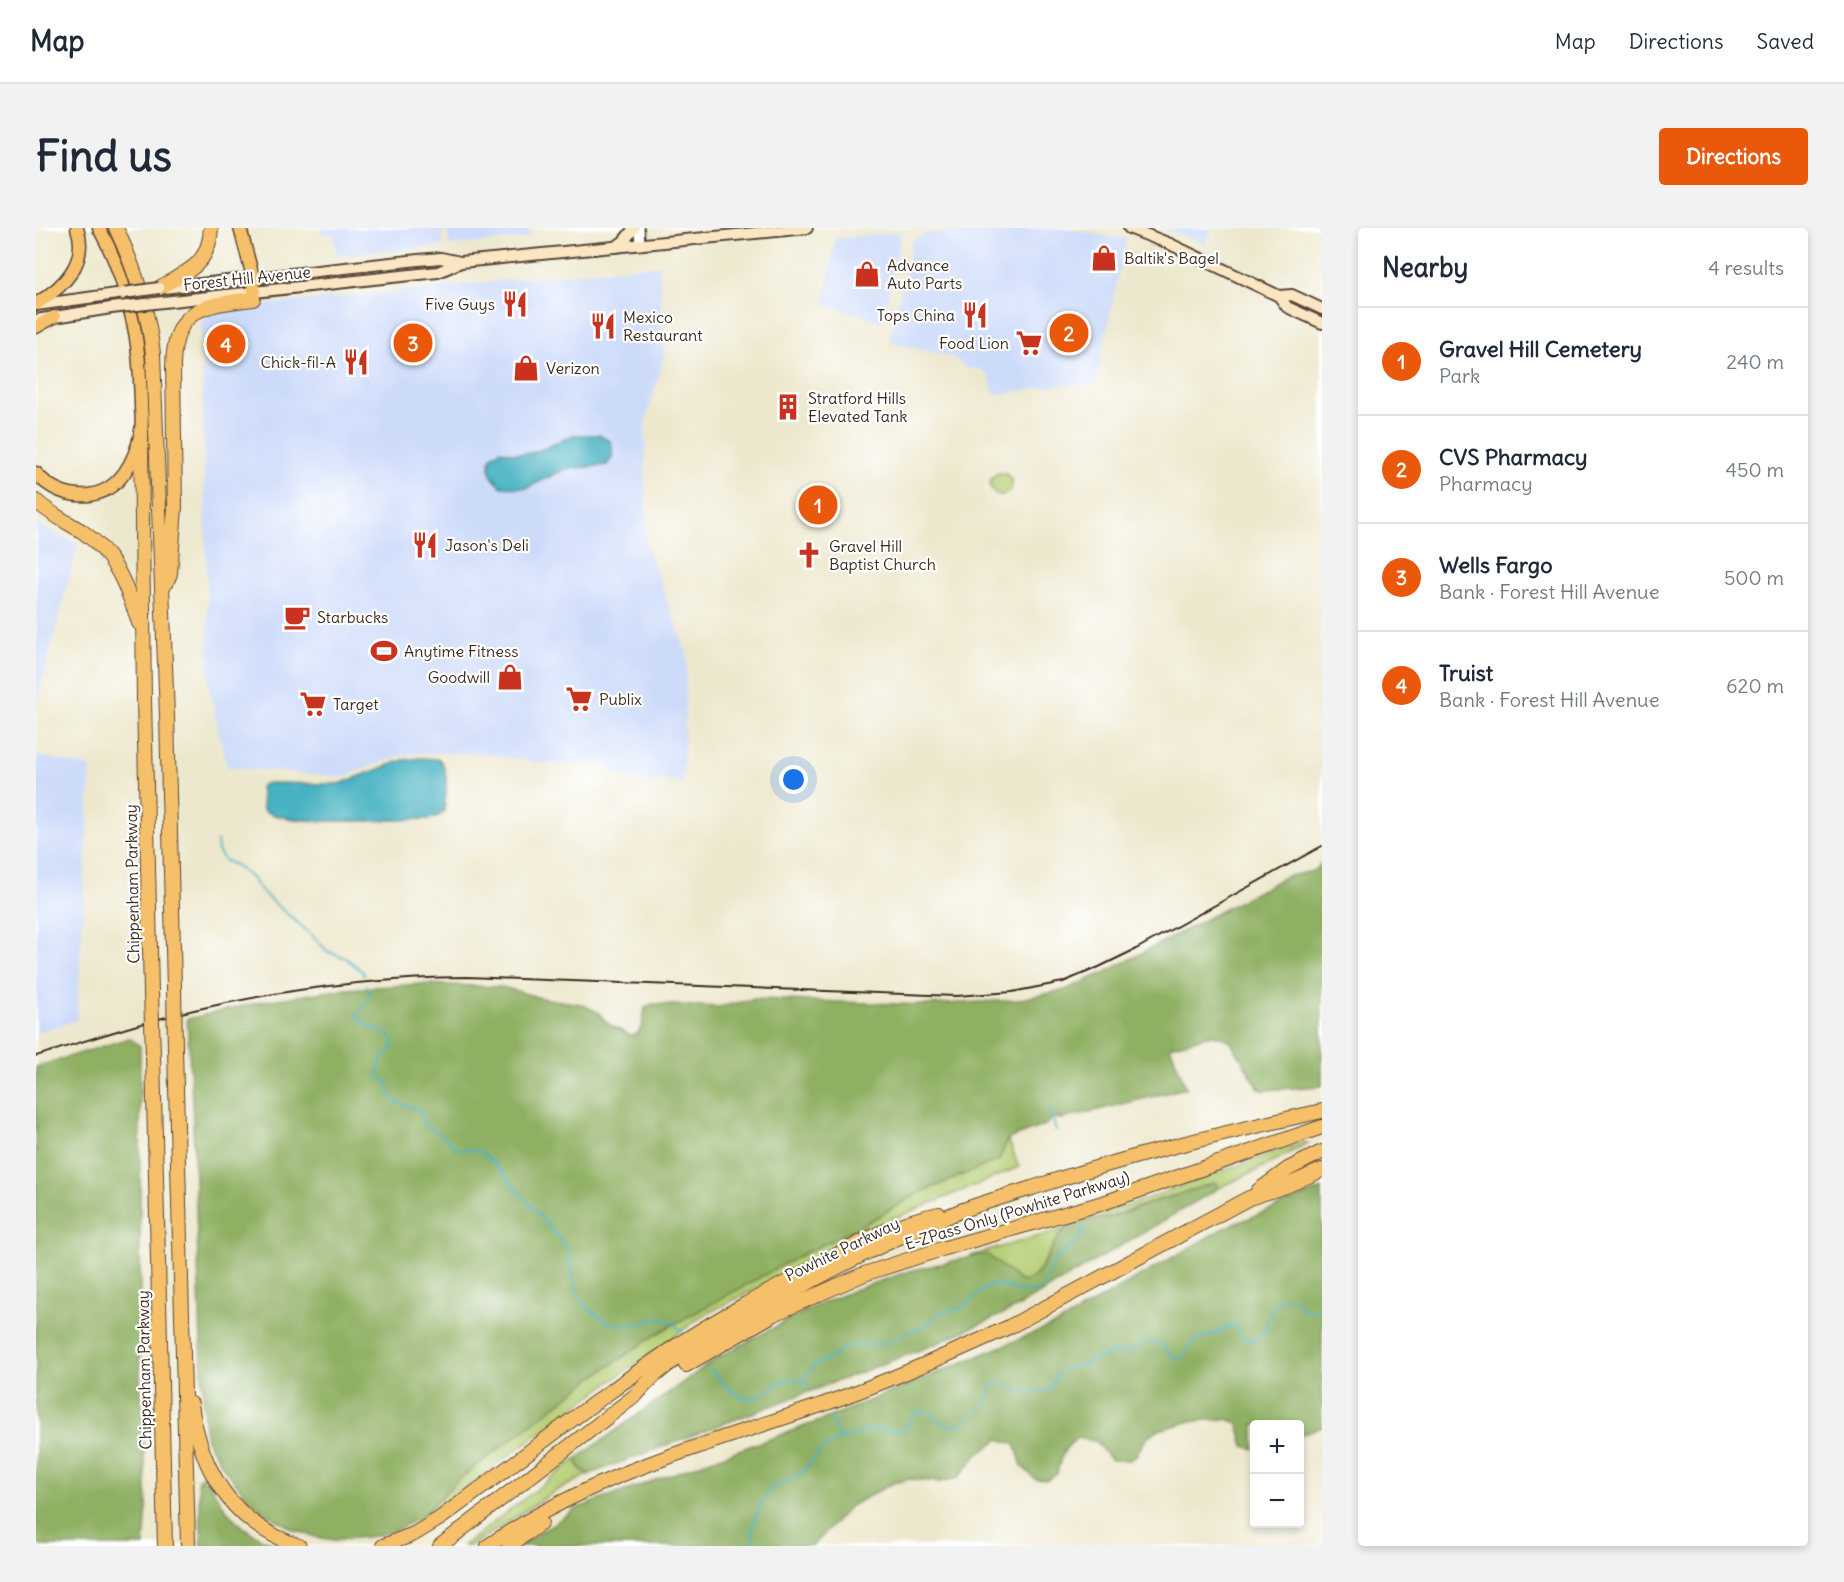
<!DOCTYPE html>
<html lang="en">
<head>
<meta charset="utf-8">
<style>
	:root { --surface:#fff; --page:#f2f2f3; --text:#1f2937; --muted:#747a83; --line:#e0e1e3; --accent:#ea580c }
	body { margin:0; font-family:Delius,sans-serif; background:var(--page); color:var(--text) }
	.controls { position:absolute; right:18px; bottom:18px; display:grid; overflow:hidden; border-radius:6px; box-shadow:0 3px 9px #0003 }
	.controls button { width:54px; height:54px; display:grid; place-items:center; padding:0; border:0; border-bottom:2px solid var(--line); background:var(--surface); color:var(--text); font:30px sans-serif }
	.you { position:absolute; left:758px; top:552px; width:21px; height:21px; margin:-15px; border:4px solid #fff; border-radius:50%; background:#1a73e8; box-shadow:0 0 0 9px #1a73e833 }
	.badge { display:grid; place-items:center; width:39px; height:39px; border-radius:50%; background:var(--accent); color:#fff; font-size:20px; font-weight:700 }
	.pin { position:absolute; translate:-50% -50%; border:3px solid #fff; box-shadow:0 2px 6px #0006 }
	.list { margin:0; padding:0; list-style:none }
	h2 { display:flex; justify-content:space-between; align-items:center; height:78px; margin:0; padding:0 24px; font-size:26px }
	h2 small { font-size:20px; font-weight:400; color:var(--muted) }
	.list li { display:grid; grid-template-columns:39px 1fr auto; gap:18px; align-items:center; box-sizing:border-box; height:108px; padding:0 24px; border-top:2px solid var(--line) }
	.list b { display:block; font-size:22px; white-space:nowrap }
	.list p { margin:0; font-size:20px; white-space:nowrap; color:var(--muted) }
	.list em { font-size:20px; font-style:normal; color:var(--muted) }
	.map { position:relative; flex:none; width:1286px; height:1318px; overflow:hidden; border-radius:6px }
	header { display:flex; align-items:center; gap:36px; box-sizing:border-box; height:84px; padding:0 30px; background:var(--surface); border-bottom:2px solid var(--line) }
	header strong { font-size:28px }
	nav { display:flex; gap:33px; margin-inline-start:auto; font-size:21px }
	.intro { display:flex; align-items:center; justify-content:space-between; box-sizing:border-box; height:144px; padding:0 36px }
	h1 { margin:0; font-size:42px }
	.button { padding:15px 27px; border-radius:6px; background:var(--accent); color:#fff; font-size:21px; font-weight:700 }
	main { display:flex; gap:36px; padding:0 36px }
	aside { flex:1; background:var(--surface); border-radius:6px; box-shadow:0 3px 9px #0003 }
	.map>svg:first-child { display:block }
	.built { fill:#cddbfa }
	.green { fill:#b4cd72; stroke:#787c48; stroke-width:1.5 }
	.forest { fill:#8fb064; stroke:#656d41; stroke-width:1.5 }
	.water { fill:#44b1c1; stroke:#406e70; stroke-width:1.5 }
	.lines { fill:none; stroke-linecap:round; stroke-linejoin:round }
	.stream { stroke:#44b1c1; stroke-width:2 }
	.tertiary-casing { stroke:#564638; stroke-width:12 }
	.secondary-casing { stroke:#564638; stroke-width:14 }
	.trunk-casing { stroke:#564638; stroke-width:15 }
	.motorway-casing { stroke:#564638; stroke-width:16 }
	.tertiary { stroke:#fff; stroke-width:9 }
	.secondary { stroke:#fbe6c4; stroke-width:10 }
	.trunk { stroke:#f6c06b; stroke-width:12 }
	.motorway { stroke:#f6c06b; stroke-width:14 }
	.rail { stroke:#3b2a1e; stroke-width:2 }
	.secondary-bridge-casing { stroke:#564638; stroke-width:14; stroke-linecap:butt }
	.motorway-bridge-casing { stroke:#564638; stroke-width:16; stroke-linecap:butt }
	.secondary-bridge { stroke:#fbe6c4; stroke-width:10 }
	.motorway-bridge { stroke:#f6c06b; stroke-width:14 }
	.labels { text-anchor:middle; dominant-baseline:central; stroke-width:4.5; stroke-linejoin:round; paint-order:stroke }
	.poi-label { font-size:16px; fill:#3b2a1e; stroke:#fff; text-anchor:start }
	.street-label { font-size:16px; fill:#3b2a1e; stroke:#fff }
</style>
</head>
<body>
<header>
<strong>Map</strong>
<nav><a>Map</a><a>Directions</a><a>Saved</a></nav>
</header>
<div class="intro"><h1>Find us</h1><a class="button">Directions</a></div>
<main>
<div class="map">
<svg width="1286" height="1318" viewBox="0 0 1286 1318">
	<rect width="100%" height="100%" fill="#fff"/>
	<filter id="ink" filterUnits="userSpaceOnUse"><feTurbulence type="fractalNoise" baseFrequency=".0167" numOctaves="2"/><feDisplacementMap in="SourceGraphic" scale="12" xChannelSelector="R" yChannelSelector="G"/><feConvolveMatrix kernelMatrix="1 2 1 2 8 2 1 2 1" color-interpolation-filters="sRGB"/></filter>
	<filter id="wash" filterUnits="userSpaceOnUse"><feTurbulence type="fractalNoise" baseFrequency=".008" numOctaves="4" result="noise"/><feDisplacementMap in="SourceGraphic" scale="24" xChannelSelector="R" yChannelSelector="G"/><feGaussianBlur stdDeviation="1.35" result="paint"/><feColorMatrix in="noise" values="0 0 0 0 0 0 0 0 0 0 0 0 0 0 0 0 0 1.4 0 .05"/><feComposite in="paint" operator="in"/></filter>
	<g filter="url(#wash)">
		<rect width="100%" height="100%" fill="#ede8cd"/>
		<g class="built">
			<polygon points="285,0 406,0 407,18 300,27 298,6 285,6"/>
			<polygon points="411,0 492,0 494,10 413,18"/>
			<polygon points="953,0 1027,0 1090,11 1059,156 1022,157 958,167 953,149 945,141 932,141 916,129 856,114 854,109 876,13 889,6"/>
			<polygon points="1126,0 1177,0 1169,16"/>
			<polygon points="862,4 865,8 846,94 788,76 799,11"/>
			<polygon points="623,37 628,129 609,196 610,317 651,425 647,554 593,552 566,536 509,536 447,525 369,526 307,549 191,539 173,461 165,95 175,82"/>
			<polygon points="0,296 42,316 0,477"/>
			<polygon points="0,527 55,540 41,792 0,805"/>
		</g>
		<g class="green">
			<circle cx="965" cy="256" r="11"/>
			<polygon points="972,911 983,939 857,991 668,1087 506,1203 423,1265 384,1290 422,1252 556,1150 622,1105 763,1028 825,998 883,965 963,932"/>
			<polygon points="1267,914 1272,915 1219,943 1181,961 1182,957 1120,972 1074,989 1040,996"/>
			<polygon points="1028,1001 999,1048 990,1054 984,1053 944,1027 934,1028"/>
			<polygon points="540,1231 547,1244 554,1246 518,1264 435,1318 427,1318"/>
		</g>
		<g class="forest">
			<polygon points="1286,635 1286,858 1227,862 1222,859 1195,814 1184,808 1175,807 1134,818 1150,860 1026,891 1017,890 1009,897 972,911 963,932 883,965 825,998 763,1028 622,1105 556,1150 422,1252 384,1290 362,1301 340,1308 298,1312 280,1309 258,1302 231,1286 212,1270 190,1243 171,1213 168,1194 156,872 151,791 229,773 309,761 386,756 466,759 505,770 545,776 562,784 572,796 595,808 601,806 606,798 609,780 616,776 683,779 719,771 890,777 980,772 1029,762 1072,743 1249,649 1277,643"/>
			<polygon points="93,810 104,818 104,1148 111,1277 108,1318 0,1318 0,839"/>
			<path d="M 1178,955 L 1182,957 L 1181,961 L 978,1081 L 897,1117 L 554,1246 C 546,1244 542,1240 540,1231 L 681,1130 L 773,1081 L 818,1062 L 873,1043 L 944,1027 L 952,1027 L 984,1053 C 1009,1056 1013,1010 1031,1000 C 1044,992 1061,993 1076,989 C 1110,977 1144,965 1178,955 Z"/>
			<path d="M 1286,961 L 1286,1199 L 1264,1207 L 1264,1196 L 1218,1196 L 1218,1221 L 1208,1218 L 1202,1196 L 1192,1191 L 1155,1193 L 1119,1203 L 1110,1211 L 1098,1230 L 1092,1232 L 1075,1232 L 1059,1213 L 1042,1210 C 1027,1219 1024,1230 1021,1246 L 1011,1252 L 999,1251 L 986,1238 L 979,1216 L 963,1211 L 941,1227 L 922,1250 L 904,1254 L 874,1251 L 857,1255 L 814,1278 L 777,1318 L 482,1318 L 542,1280 L 786,1192 L 1023,1095 L 1186,1001 Z"/>
			<path d="M 167,1247 L 171,1250 C 189,1285 206,1306 244,1318 L 166,1318 L 162,1251 Z"/>
		</g>
		<g class="water">
			<path d="M 538,207 L 564,207 L 575,214 L 577,228 L 571,237 L 529,241 L 491,260 L 466,259 C 454,248 452,245 455,229 L 464,222 C 497,233 509,218 538,207 Z"/>
			<path d="M 384,530 L 403,531 C 415,544 409,567 408,583 L 404,587 L 394,591 C 357,591 255,600 227,582 L 224,559 L 226,557 L 232,555 L 303,556 L 367,532 Z"/>
		</g>
		<g class="lines">
			<g class="stream">
				<polyline points="181,613 182,623 188,632 201,638 214,649 229,667 276,707 291,723 310,730 327,744 328,748"/>
				<path d="M 331,758 L 334,770 L 321,787 C 331,803 344,798 358,812 L 356,821 L 345,832 L 342,849 L 351,855 L 354,866 L 360,874 L 381,881 L 387,886 L 387,896 L 407,908 L 421,921 L 443,923 L 457,934 L 530,1018 L 539,1058 L 544,1071 L 556,1083 L 572,1095 L 595,1097 L 606,1096 L 616,1091 L 632,1092 L 647,1104"/>
				<polyline points="1013,878 1020,903"/>
				<path d="M 673,1141 C 682,1149 694,1165 706,1169 C 735,1179 741,1133 774,1159"/>
				<polyline points="768,1154 769,1149 778,1137 797,1129 808,1119 851,1115 869,1105 887,1099 906,1084 928,1079 949,1060 956,1057 969,1058 989,1065 1001,1063 1007,1059 1016,1036 1026,1025 1043,1012 1048,1004 1047,999"/>
				<polyline points="795,1191 804,1212"/>
				<path d="M 720,1318 L 716,1306 L 717,1297 L 725,1275 L 734,1262 L 766,1245 L 784,1224 L 798,1214 L 838,1201 L 868,1203 L 873,1197 L 878,1186 L 888,1183 L 915,1199 C 928,1196 945,1185 951,1172 C 954,1168 954,1163 956,1158 L 962,1155 C 981,1160 994,1169 1014,1161 L 1021,1146 L 1030,1140 L 1040,1139 L 1078,1124 L 1098,1123 L 1111,1114 L 1122,1114 L 1140,1131 L 1148,1128 L 1159,1112 L 1178,1106 L 1195,1097 L 1202,1100 L 1207,1111 C 1235,1122 1228,1076 1249,1070 C 1259,1067 1262,1076 1267,1082 L 1277,1082 L 1286,1079"/>
			</g>
		</g>
	</g>
	<g filter="url(#ink)">
		<g class="lines">
			<g class="tertiary-casing">
				<polyline id="tertiary" points="603,0 604,17"/>
			</g>
			<g class="secondary-casing">
				<g id="secondary">
					<polyline points="1093,0 1134,16 1243,68 1251,79 1286,95"/>
					<polyline points="580,19 588,13 598,0"/>
					<polyline points="127,60 382,32 405,30 424,34"/>
					<polyline points="1243,68 1256,67 1286,81"/>
					<polyline points="127,74 402,44 425,34 771,0"/>
					<polyline points="0,77 88,65"/>
					<polyline points="0,92 75,80"/>
				</g>
			</g>
			<g class="trunk-casing">
				<g id="trunk">
					<polyline points="204,0 217,49 218,64"/>
					<path d="M 0,76 C 27,59 53,35 41,0"/>
					<polyline points="0,99 18,89"/>
					<path d="M 0,245 C 13,261 33,269 53,267 C 84,263 99,233 105,204 C 107,196 105,186 105,177 C 104,146 103,116 95,86 C 88,56 78,27 63,0"/>
				</g>
			</g>
			<g class="motorway-casing">
				<g id="motorway">
					<path d="M 80,0 C 99,40 112,82 117,126 L 131,488 L 138,759"/>
					<path d="M 123,60 C 151,43 173,38 175,0"/>
					<polyline points="105,203 108,472 115,764"/>
					<path d="M 0,273 C 14,286 31,294 47,304 C 79,326 91,359 103,395"/>
					<path d="M 130,355 L 134,346 L 139,279 L 137,138 C 138,79 168,77 217,71"/>
					<polyline points="139,821 152,1318"/>
					<polyline points="117,827 129,1318"/>
					<polyline points="1222,963 1252,941 1286,924"/>
					<polyline points="650,1137 738,1086 828,1046 909,1020 1067,975 1286,899"/>
					<path d="M 155,1176 C 165,1243 196,1296 263,1318"/>
					<path d="M 347,1318 L 378,1306 L 403,1291 C 484,1232 562,1169 646,1114 C 686,1088 728,1066 770,1044 C 812,1021 855,995 903,986"/>
					<path d="M 404,1318 L 600,1167 C 629,1131 676,1109 715,1087 C 783,1047 853,1011 927,982 C 949,974 973,967 996,960 C 1091,928 1188,905 1286,883"/>
					<path d="M 452,1318 C 559,1244 668,1218 788,1176 C 851,1154 912,1127 973,1099 L 1213,970 L 1250,958 L 1286,942"/>
					<polyline points="473,1318 505,1295"/>
				</g>
			</g>
			<use href="#tertiary" class="tertiary"/>
			<use href="#secondary" class="secondary"/>
			<use href="#trunk" class="trunk"/>
			<use href="#motorway" class="motorway"/>
			<path class="rail" d="M 0,828 C 53,812 105,794 158,782 C 248,761 339,750 431,749 L 920,768 L 976,764 L 1027,754 L 1063,739 L 1100,721 L 1286,618"/>
			<g class="secondary-bridge-casing">
				<g id="secondary-bridge">
					<polyline points="88,65 123,60"/>
					<polyline points="75,80 127,74"/>
				</g>
			</g>
			<g class="motorway-bridge-casing">
				<g id="motorway-bridge">
					<polyline points="138,759 139,821"/>
					<polyline points="115,764 117,827"/>
				</g>
			</g>
			<use href="#secondary-bridge" class="secondary-bridge"/>
			<use href="#motorway-bridge" class="motorway-bridge"/>
		</g>
	</g>
	<defs>
		<g id="shop-bare" transform="scale(2.07)"><path d="M-5-2.5h2.3a2.7 3.5 0 0 1 5.4 0H5L5.5 6h-11ZM-1.5-2.5h3a1.5 2.3 0 0 0-3 0Z" fill="#c8321e" stroke="#fff" stroke-width="2.5" paint-order="stroke"/></g>
		<g id="restaurant-bare" transform="scale(2.07)"><path d="M-5-6h1v4h1v-4h1v4h1v-4h1v5L-1.5 .5V6h-2V.5L-5-1ZM5-6V6H3V1.5H1.5Q1.5-4 5-6Z" fill="#c8321e" stroke="#fff" stroke-width="2.5" paint-order="stroke"/></g>
		<g id="supermarket-bare" transform="scale(2.07)"><path d="M-6-5.5h2.5l.6 2H6L4.5 2H-2.5L-4.4-4H-6ZM-1.5 3.2a1.3 1.3 0 1 0 .1 0ZM3 3.2a1.3 1.3 0 1 0 .1 0Z" fill="#c8321e" stroke="#fff" stroke-width="2.5" paint-order="stroke"/></g>
		<g id="building-bare" transform="scale(2.07)"><path d="M-4-6H4V6H1V3H-1V6H-4ZM-2.5-4.3h1.7v1.8h-1.7ZM.8-4.3h1.7v1.8H.8ZM-2.5-1h1.7V.8h-1.7ZM.8-1h1.7V.8H.8Z" fill="#c8321e" stroke="#fff" stroke-width="2.5" paint-order="stroke"/></g>
		<g id="church-bare" transform="scale(2.07)"><path d="M-1.2-6h2.4v3.5h3.3v2.4h-3.3V6h-2.4V-.1h-3.3v-2.4h3.3Z" fill="#c8321e" stroke="#fff" stroke-width="2.5" paint-order="stroke"/></g>
		<g id="cafe-bare" transform="scale(2.07)"><path d="M-5.5-4.5H6V0H3Q3 3.5 0 3.5H-2.5Q-5.5 3.5-5.5 0ZM3-3.2v2h1.7v-2ZM-6 4.5H4V6H-6Z" fill="#c8321e" stroke="#fff" stroke-width="2.5" paint-order="stroke"/></g>
		<g id="stadium-bare" transform="scale(2.07)"><path d="M0-5a6.5 5 0 1 0 0 10a6.5 5 0 1 0 0-10ZM-3.5-1.8h7v3.6h-7Z" fill="#c8321e" stroke="#fff" stroke-width="2.5" paint-order="stroke"/></g>
	</defs>
	<g fill-rule="evenodd">
		<use href="#shop-bare" x="1068" y="30"/>
		<use href="#shop-bare" x="831" y="46"/>
		<use href="#restaurant-bare" x="479" y="76"/>
		<use href="#restaurant-bare" x="939" y="87"/>
		<use href="#restaurant-bare" x="567" y="98"/>
		<use href="#supermarket-bare" x="993" y="115"/>
		<use href="#restaurant-bare" x="320" y="134"/>
		<use href="#shop-bare" x="490" y="140"/>
		<use href="#building-bare" x="752" y="179"/>
		<use href="#restaurant-bare" x="389" y="317"/>
		<use href="#church-bare" x="773" y="327"/>
		<use href="#cafe-bare" x="261" y="389"/>
		<use href="#stadium-bare" x="348" y="423"/>
		<use href="#shop-bare" x="474" y="449"/>
		<use href="#supermarket-bare" x="543" y="471"/>
		<use href="#supermarket-bare" x="277" y="476"/>
	</g>
	<g class="labels">
		<g class="poi-label">
			<text x="1088" y="30">Baltik's Bagel</text>
			<text x="851" y="37">Advance<tspan x="851" dy="18">Auto Parts</tspan></text>
			<text x="459" y="76" text-anchor="end">Five Guys</text>
			<text x="919" y="87" text-anchor="end">Tops China</text>
			<text x="587" y="89">Mexico<tspan x="587" dy="18">Restaurant</tspan></text>
			<text x="973" y="115" text-anchor="end">Food Lion</text>
			<text x="300" y="134" text-anchor="end">Chick-fil-A</text>
			<text x="510" y="140">Verizon</text>
			<text x="772" y="170">Stratford Hills<tspan x="772" dy="18">Elevated Tank</tspan></text>
			<text x="409" y="317">Jason's Deli</text>
			<text x="793" y="318">Gravel Hill<tspan x="793" dy="18">Baptist Church</tspan></text>
			<text x="281" y="389">Starbucks</text>
			<text x="368" y="423">Anytime Fitness</text>
			<text x="454" y="449" text-anchor="end">Goodwill</text>
			<text x="563" y="471">Publix</text>
			<text x="297" y="476">Target</text>
		</g>
		<g class="street-label">
			<text transform="translate(211 50) rotate(-6)">Forest Hill Avenue</text>
			<text transform="translate(96 656) rotate(-91)">Chippenham Parkway</text>
			<text transform="translate(981 982) rotate(-17)">E-ZPass Only (Powhite Parkway)</text>
			<text transform="translate(806 1021) rotate(-26)">Powhite Parkway</text>
			<text transform="translate(108 1142) rotate(-91)">Chippenham Parkway</text>
		</g>
	</g>
</svg>
<div class="controls">
<button>+</button>
<button>−</button>
</div>
<div class="you"></div>
<div class="pin badge" style="left:782px;top:277px">1</div>
<div class="pin badge" style="left:1033px;top:105px">2</div>
<div class="pin badge" style="left:377px;top:115px">3</div>
<div class="pin badge" style="left:190px;top:116px">4</div>
</div>
<aside>
<h2>Nearby<small>4 results</small></h2>
<ul class="list">
<li><span class="badge">1</span><div><b>Gravel Hill Cemetery</b><p>Park</p></div><em>240 m</em></li>
<li><span class="badge">2</span><div><b>CVS Pharmacy</b><p>Pharmacy</p></div><em>450 m</em></li>
<li><span class="badge">3</span><div><b>Wells Fargo</b><p>Bank · Forest Hill Avenue</p></div><em>500 m</em></li>
<li><span class="badge">4</span><div><b>Truist</b><p>Bank · Forest Hill Avenue</p></div><em>620 m</em></li>
</ul>
</aside>
</main>
</body>
</html>
